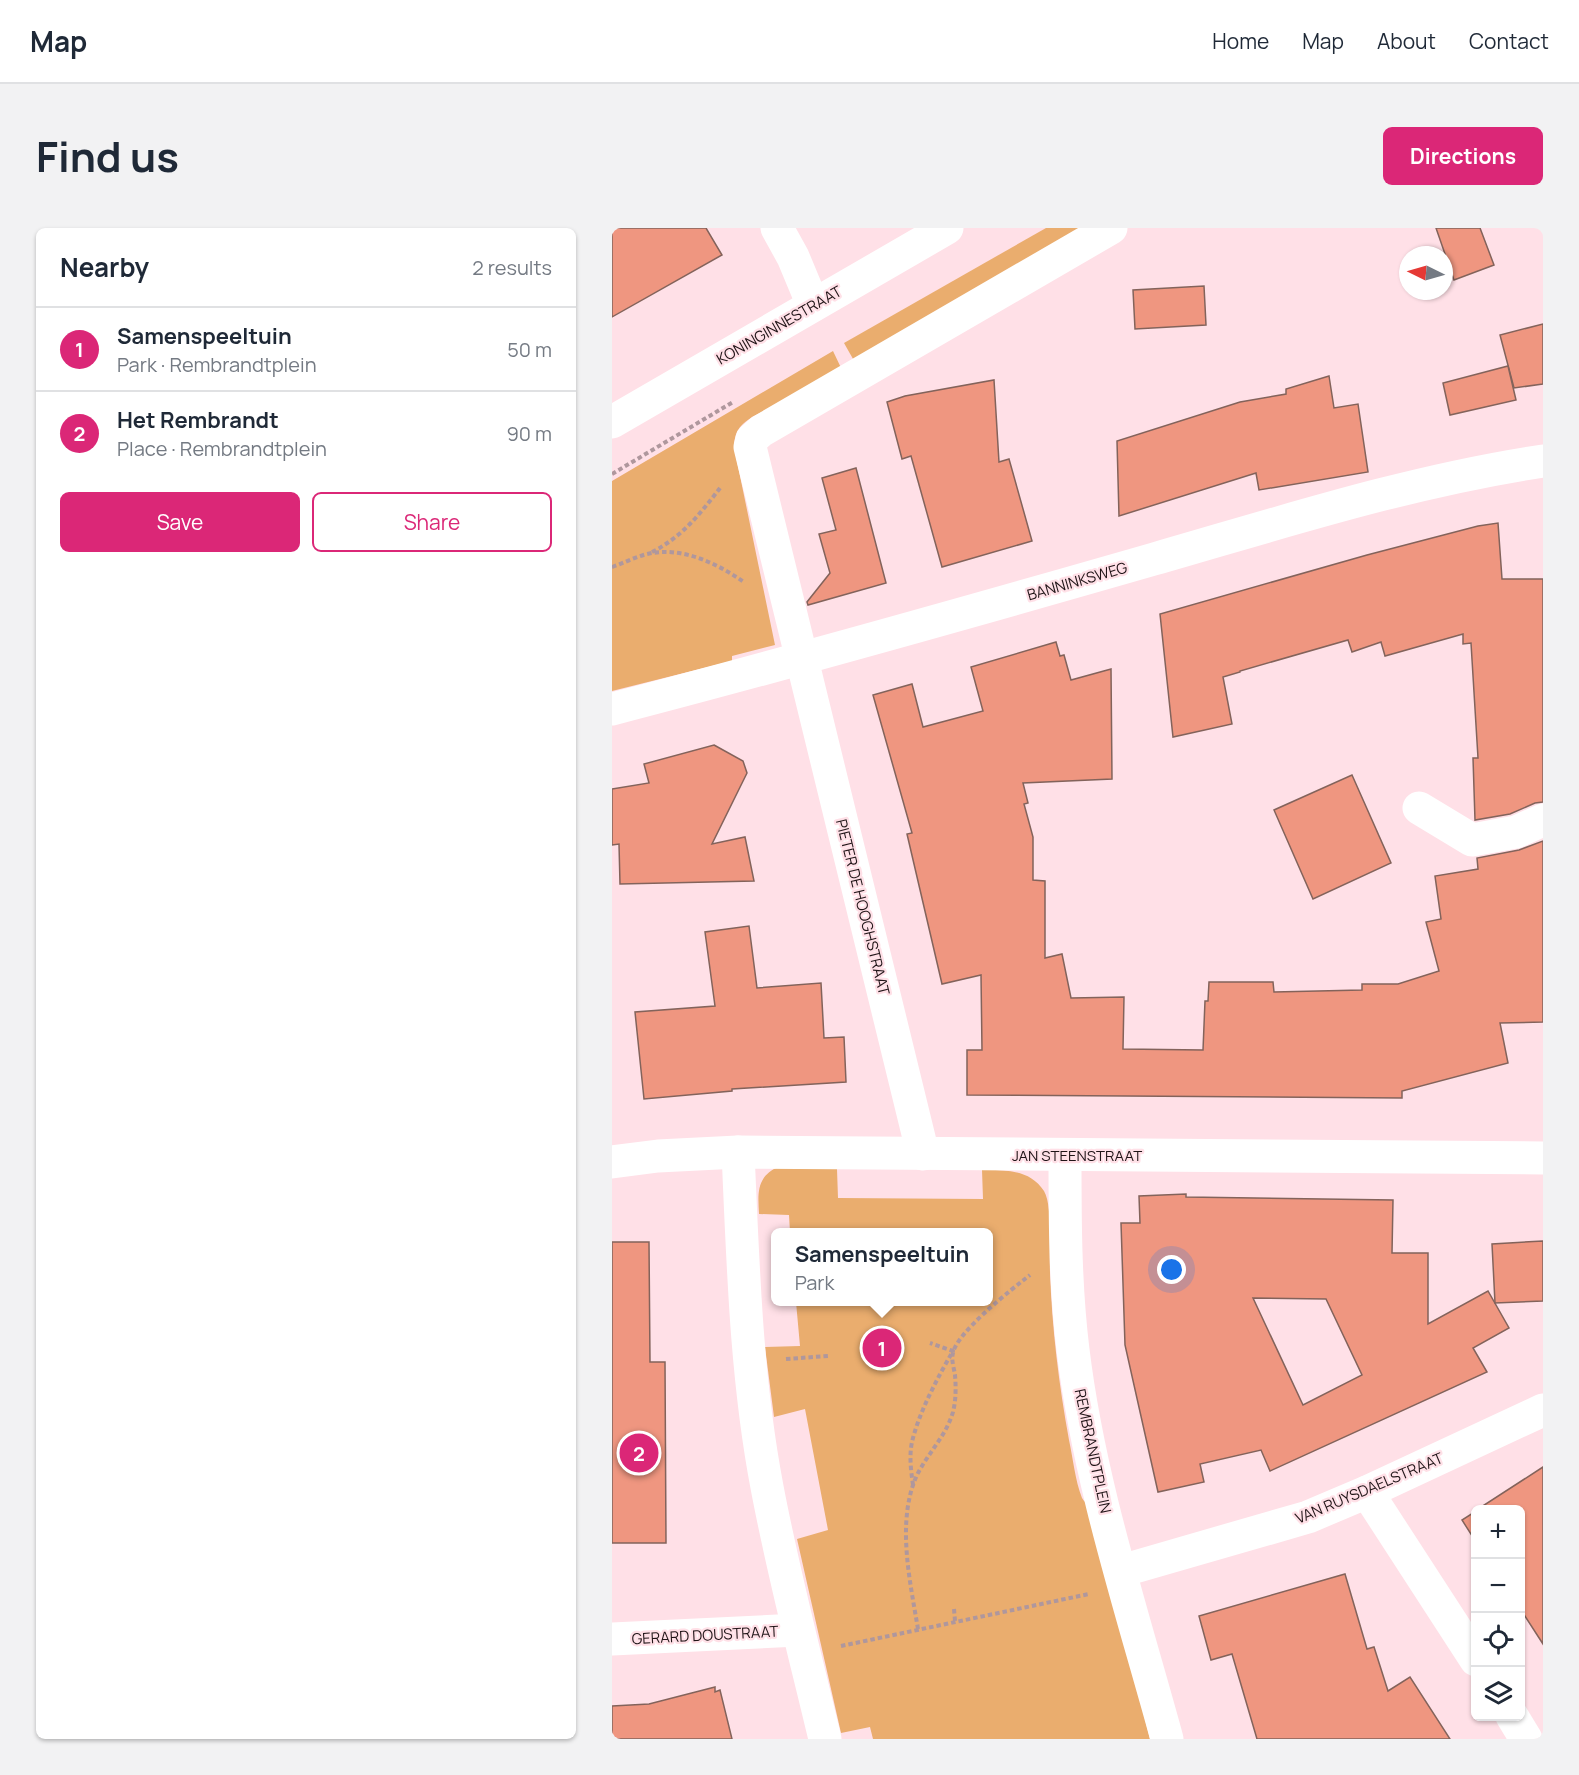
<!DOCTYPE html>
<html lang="en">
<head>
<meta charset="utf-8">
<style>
	:root { --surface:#fff; --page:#f2f2f3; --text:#1f2937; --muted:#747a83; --line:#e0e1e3; --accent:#db2777 }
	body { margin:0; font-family:Manrope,sans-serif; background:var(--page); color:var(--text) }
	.controls { position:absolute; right:18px; bottom:18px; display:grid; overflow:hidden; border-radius:9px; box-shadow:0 2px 4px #0004 }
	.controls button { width:54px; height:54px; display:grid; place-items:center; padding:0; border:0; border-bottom:2px solid var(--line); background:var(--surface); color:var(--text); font:30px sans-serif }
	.compass { position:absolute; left:787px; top:18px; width:54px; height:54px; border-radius:50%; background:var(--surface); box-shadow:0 2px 4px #0004; rotate:275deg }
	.you { position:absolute; left:560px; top:1042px; width:21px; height:21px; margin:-15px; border:4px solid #fff; border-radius:50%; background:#1a73e8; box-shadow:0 0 0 9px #1a73e833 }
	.badge { display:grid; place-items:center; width:39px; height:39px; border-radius:50%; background:var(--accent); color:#fff; font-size:20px; font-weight:700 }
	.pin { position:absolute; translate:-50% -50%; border:3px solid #fff; box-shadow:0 2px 6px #0006 }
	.popup { position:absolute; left:159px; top:1000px; width:222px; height:78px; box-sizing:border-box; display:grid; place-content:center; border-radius:9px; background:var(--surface); filter:drop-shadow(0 2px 4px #0005); font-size:20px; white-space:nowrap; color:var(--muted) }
	.popup b { font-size:22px; color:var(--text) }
	.popup::after { content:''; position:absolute; left:50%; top:100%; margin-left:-12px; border:12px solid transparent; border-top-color:var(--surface) }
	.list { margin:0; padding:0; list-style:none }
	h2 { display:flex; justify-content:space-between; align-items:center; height:78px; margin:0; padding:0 24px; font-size:26px }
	h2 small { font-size:20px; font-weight:400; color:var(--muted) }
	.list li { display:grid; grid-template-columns:39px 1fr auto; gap:18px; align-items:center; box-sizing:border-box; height:84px; padding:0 24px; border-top:2px solid var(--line) }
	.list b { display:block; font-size:22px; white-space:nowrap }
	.list p { margin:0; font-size:20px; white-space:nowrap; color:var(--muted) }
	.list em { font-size:20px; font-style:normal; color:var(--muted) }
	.actions { display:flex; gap:12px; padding:18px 24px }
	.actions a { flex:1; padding:14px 0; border:2px solid var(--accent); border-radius:9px; text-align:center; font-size:21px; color:var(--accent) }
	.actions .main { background:var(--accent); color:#fff }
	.icon { flex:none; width:33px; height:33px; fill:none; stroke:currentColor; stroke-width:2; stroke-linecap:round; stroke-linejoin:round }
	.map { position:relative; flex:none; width:931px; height:1511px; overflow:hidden; border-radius:9px }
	header { display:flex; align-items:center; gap:36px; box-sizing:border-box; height:84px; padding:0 30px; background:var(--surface); border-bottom:2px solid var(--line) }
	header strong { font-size:28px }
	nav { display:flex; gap:33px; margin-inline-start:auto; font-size:21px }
	.intro { display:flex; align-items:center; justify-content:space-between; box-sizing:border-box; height:144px; padding:0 36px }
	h1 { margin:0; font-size:42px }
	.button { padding:15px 27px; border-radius:9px; background:var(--accent); color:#fff; font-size:21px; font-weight:700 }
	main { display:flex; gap:36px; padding:0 36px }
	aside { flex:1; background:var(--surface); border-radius:9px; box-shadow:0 2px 4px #0004 }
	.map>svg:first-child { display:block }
	.green { fill:#eaad6e }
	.building { fill:#ef9680; stroke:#83635b; stroke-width:1.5; fill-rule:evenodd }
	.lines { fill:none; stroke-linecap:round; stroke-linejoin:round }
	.path { stroke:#af979d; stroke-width:4; stroke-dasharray:4.5 3; stroke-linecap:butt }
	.minor { stroke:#fff; stroke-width:33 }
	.labels { text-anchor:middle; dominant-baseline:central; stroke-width:4.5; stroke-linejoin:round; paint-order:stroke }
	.street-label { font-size:15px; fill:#201417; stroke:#ffe0e7 }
</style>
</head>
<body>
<header>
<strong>Map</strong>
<nav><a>Home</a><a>Map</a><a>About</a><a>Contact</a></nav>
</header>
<div class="intro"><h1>Find us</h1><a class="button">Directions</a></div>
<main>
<aside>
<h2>Nearby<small>2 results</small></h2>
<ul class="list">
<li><span class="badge">1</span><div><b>Samenspeeltuin</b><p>Park · Rembrandtplein</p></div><em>50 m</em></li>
<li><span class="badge">2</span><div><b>Het Rembrandt</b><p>Place · Rembrandtplein</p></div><em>90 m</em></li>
</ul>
<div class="actions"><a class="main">Save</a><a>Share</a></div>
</aside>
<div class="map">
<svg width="931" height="1511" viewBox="0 0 931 1511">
	<rect width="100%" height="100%" fill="#ffe0e7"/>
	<g class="green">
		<polygon points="434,0 482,0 245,138 232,115"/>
		<path d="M 221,123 L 231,144 L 140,189 C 127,198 123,203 122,219 L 163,417 L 120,428 L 120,433 L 0,463 L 0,253 Z"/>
		<path d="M 164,940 L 225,941 L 226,970 L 371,971 L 370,942 C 393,942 418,941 432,963 C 441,978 437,1025 438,1044 C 440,1101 447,1157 457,1212 C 461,1230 463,1252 470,1270 C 472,1274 476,1276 480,1279 L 538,1511 L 261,1511 L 258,1499 L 229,1505 L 185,1311 L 216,1302 L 193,1181 L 162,1189 L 153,1119 L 188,1118 L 184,1074 L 376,1074 L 376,1004 L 178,1004 L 177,987 L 147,986 C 146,967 144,950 164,940 Z"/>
	</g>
	<g class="building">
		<polygon points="0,0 94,0 110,27 0,89"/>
		<polygon points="824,0 868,0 882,37 842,52"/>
		<polygon points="592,58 594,97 523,101 521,62"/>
		<polygon points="931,96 931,156 902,160 888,107"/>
		<polygon points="896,138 904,172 838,187 831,155"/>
		<polygon points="717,148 722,180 746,176 756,244 647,262 644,245 507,288 505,213 628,174 674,166 674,161"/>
		<polygon points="382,152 387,234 397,231 420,313 330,339 299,228 290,231 275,174 293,168"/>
		<polygon points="244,240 274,355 196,377 195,374 218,345 207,306 224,302 210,250"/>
		<polygon points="886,295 890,351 931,351 931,574 923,575 898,586 863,592 861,530 866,530 859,415 851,416 851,406 773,428 769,414 740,424 736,412 628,443 628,444 611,449 620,496 561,509 548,386 755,327 866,298"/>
		<polygon points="444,414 448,428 452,427 459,452 499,441 500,551 411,555 416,575 412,576 421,609 421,652 433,653 433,730 450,726 459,770 512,769 511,821 591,822 593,773 596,773 597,754 661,754 662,764 750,762 750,756 786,756 827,743 814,694 829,691 823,648 866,641 865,630 907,622 931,613 931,794 888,795 896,835 790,863 790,870 355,867 355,822 370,822 369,747 330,756 295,606 300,605 261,467 300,456 311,499 371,483 359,439"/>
		<polygon points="102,517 131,533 135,545 100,616 133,609 142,653 8,656 7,616 0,617 0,561 37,555 32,536"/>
		<polygon points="740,547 779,635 701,671 662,582"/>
		<polygon points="137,698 145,760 209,755 212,810 232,809 234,854 120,861 120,863 32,871 23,784 103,778 93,704"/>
		<path d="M 574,966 L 574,969 L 781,972 L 780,1025 L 816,1025 L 816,1096 L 876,1063 L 897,1100 L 861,1120 L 875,1144 L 658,1243 L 649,1222 L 588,1236 L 592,1254 L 546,1264 L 513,1117 L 509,995 L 528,995 L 527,968 ZM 641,1070 L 714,1071 L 750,1147 L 691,1177 Z"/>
		<polygon points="931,1013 931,1073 883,1075 880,1016"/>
		<polygon points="0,1014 37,1014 38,1134 53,1134 54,1315 0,1315"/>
		<polygon points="931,1239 931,1416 909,1382 909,1281 866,1281"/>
		<polygon points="864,1283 864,1314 850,1292"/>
		<polygon points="733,1346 755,1421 762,1419 776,1463 798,1449 838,1511 645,1511 620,1426 599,1432 587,1388"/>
		<polygon points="103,1459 103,1464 108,1462 120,1511 0,1511 0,1478 37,1476"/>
	</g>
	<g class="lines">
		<g class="path">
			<polyline points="0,246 121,174"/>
			<path d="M 40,324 C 70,309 88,286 108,260"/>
			<path d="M 0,339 C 12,335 23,329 35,326 C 70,318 104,335 132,354"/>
			<polyline points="174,1131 216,1128"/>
			<path d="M 301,1257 C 299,1243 297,1228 300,1214 C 307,1184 326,1149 341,1123 L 318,1115"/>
			<polyline points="342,1381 343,1393"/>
			<path d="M 306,1401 C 298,1353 284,1293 305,1247 C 316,1225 334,1208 341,1184 C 344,1172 344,1159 343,1147 C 342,1140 339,1132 341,1125 C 345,1104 400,1061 418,1047"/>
			<polyline points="229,1418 477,1366"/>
		</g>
		<g class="minor">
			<polyline points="165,0 181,29 201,77"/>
			<polyline points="0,194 335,0"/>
			<path d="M 0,481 C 181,434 361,383 542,331 C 671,294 798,253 931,233"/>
			<polyline points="807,580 860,612 904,604 931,592"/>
			<path d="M 126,924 C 131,1036 134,1149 155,1259 C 171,1344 193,1427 213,1511"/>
			<polyline points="311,926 138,219 140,211 149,203 499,0"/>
			<path d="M 453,927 C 453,992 453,1057 461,1122 C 477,1254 520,1383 555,1511"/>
			<polyline points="0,934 46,928 126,924 931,930"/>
			<polyline points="755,1264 864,1432"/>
			<polyline points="509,1343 696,1289 755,1264 931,1182"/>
			<polyline points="0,1411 186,1402"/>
			<polyline points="900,1488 914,1511"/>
		</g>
	</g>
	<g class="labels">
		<g class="street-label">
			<text transform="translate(167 97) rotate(-30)">KONINGINNESTRAAT</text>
			<text transform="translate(465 353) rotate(-16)">BANNINKSWEG</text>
			<text transform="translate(251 679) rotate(76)">PIETER DE HOOGHSTRAAT</text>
			<text x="465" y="927">JAN STEENSTRAAT</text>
			<text transform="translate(481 1223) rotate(78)">REMBRANDTPLEIN</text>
			<text transform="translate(757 1260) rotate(-23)">VAN RUYSDAELSTRAAT</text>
			<text transform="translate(93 1407) rotate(-3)">GERARD DOUSTRAAT</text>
		</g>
	</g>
</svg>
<div class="controls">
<button>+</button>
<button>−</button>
<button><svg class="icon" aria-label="locate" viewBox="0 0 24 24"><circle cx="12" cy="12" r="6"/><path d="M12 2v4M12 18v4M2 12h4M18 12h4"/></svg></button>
<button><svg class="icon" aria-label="layers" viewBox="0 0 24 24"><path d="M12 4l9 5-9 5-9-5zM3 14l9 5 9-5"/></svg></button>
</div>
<svg class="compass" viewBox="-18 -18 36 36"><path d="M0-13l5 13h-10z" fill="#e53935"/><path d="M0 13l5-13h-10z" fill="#747a83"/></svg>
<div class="you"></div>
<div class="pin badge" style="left:270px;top:1120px">1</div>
<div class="popup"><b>Samenspeeltuin</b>Park</div>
<div class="pin badge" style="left:27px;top:1225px">2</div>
</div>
</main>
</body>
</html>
